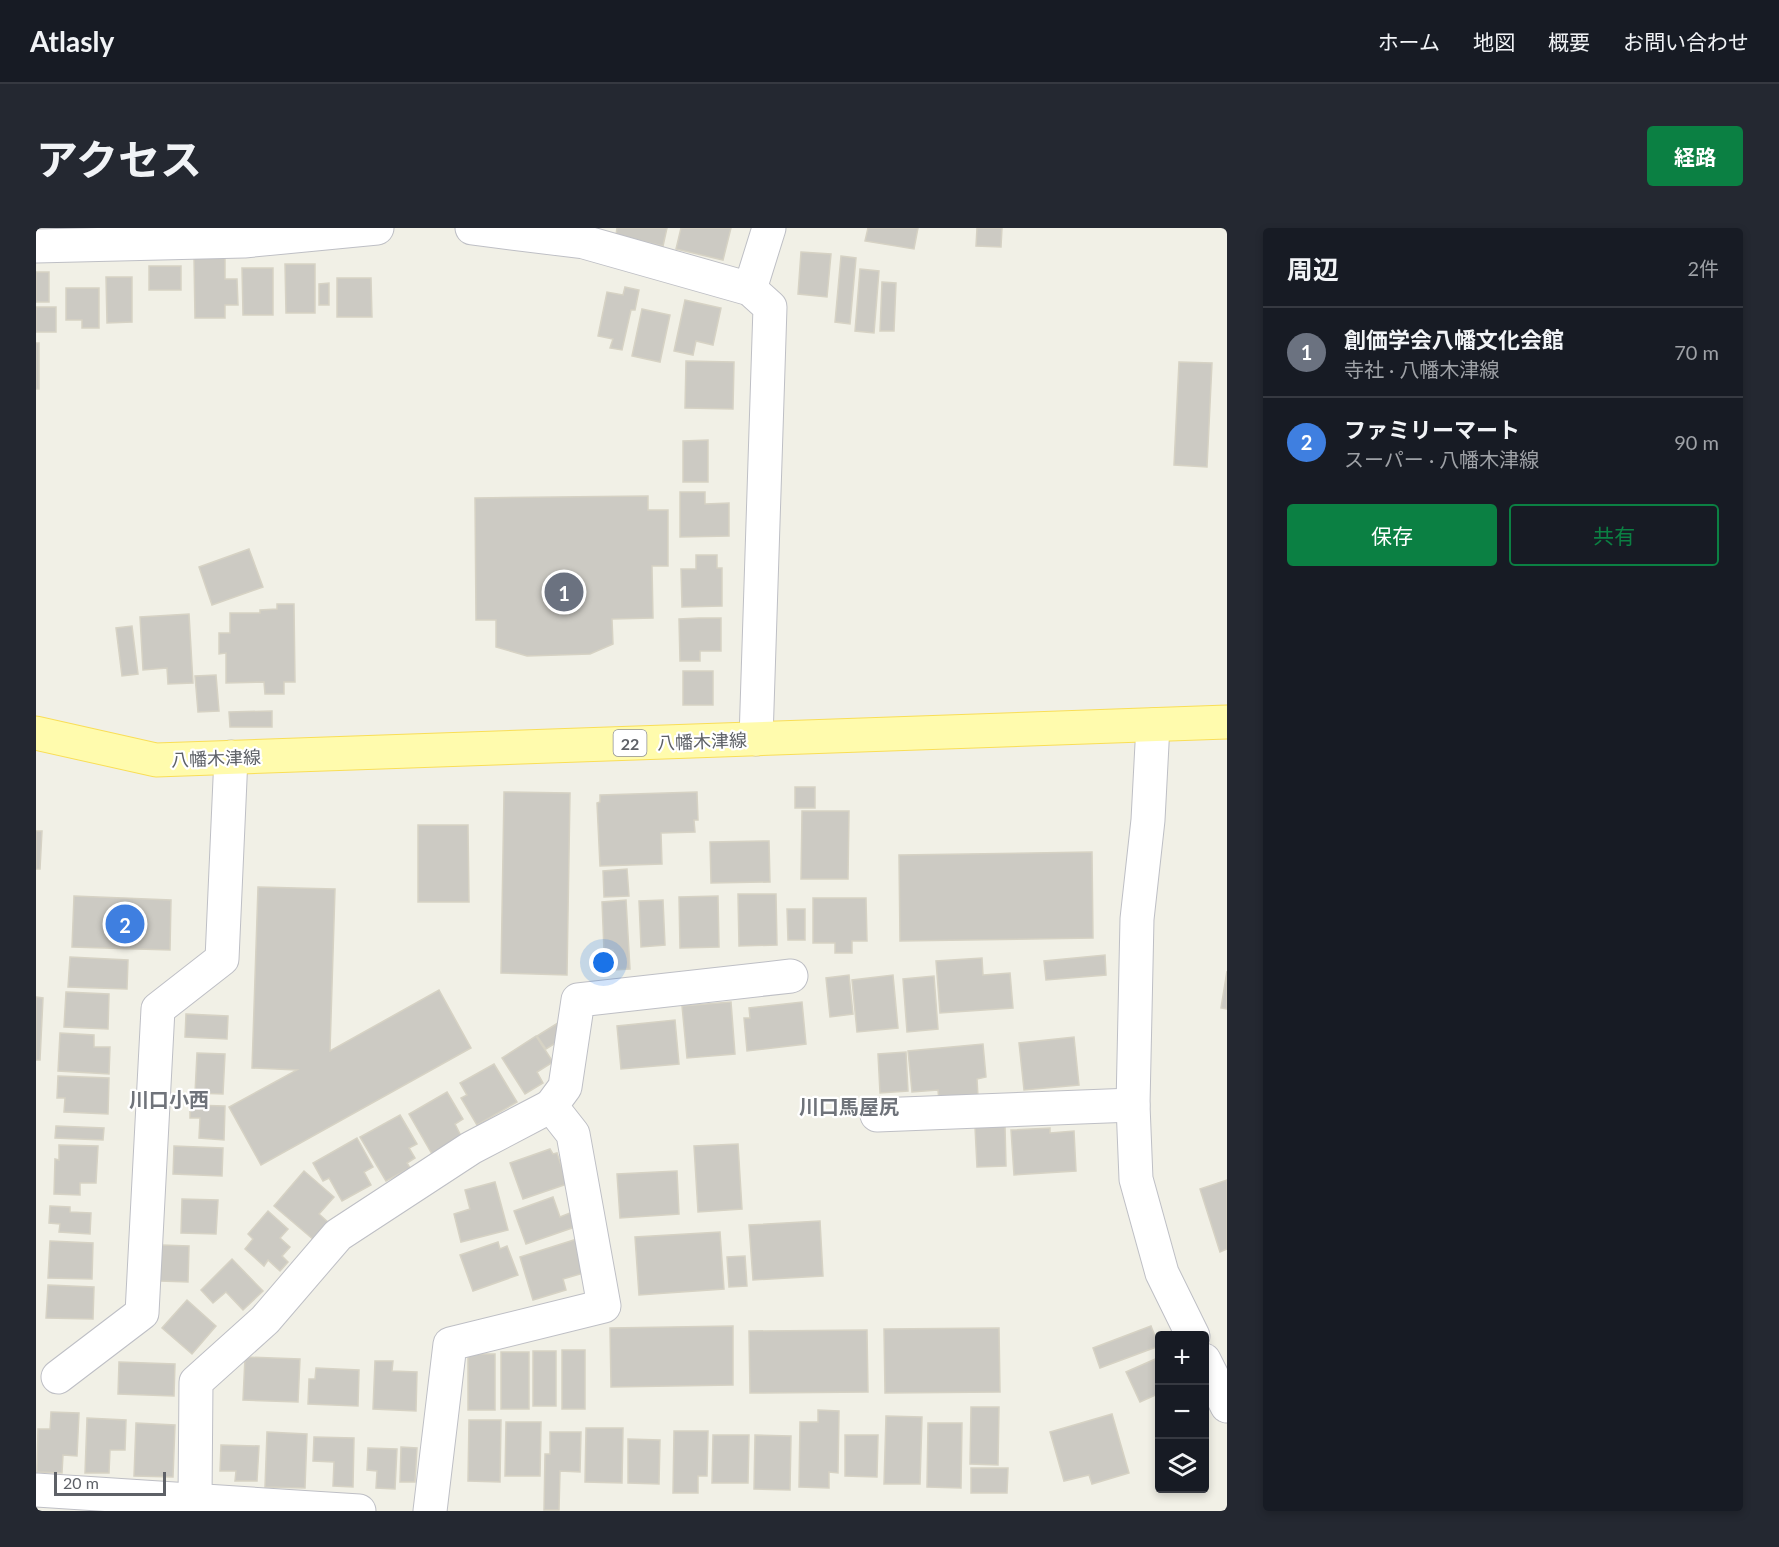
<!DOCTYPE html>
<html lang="ja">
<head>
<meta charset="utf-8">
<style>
	:root { --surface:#171b24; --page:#242831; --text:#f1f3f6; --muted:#9ea1a6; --line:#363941; --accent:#0b8043 }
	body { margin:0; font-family:Lato,"Noto Sans JP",sans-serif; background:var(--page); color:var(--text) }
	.controls { position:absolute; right:18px; bottom:18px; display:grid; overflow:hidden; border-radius:6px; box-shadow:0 3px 9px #0003 }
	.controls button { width:54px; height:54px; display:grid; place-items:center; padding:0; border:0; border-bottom:2px solid var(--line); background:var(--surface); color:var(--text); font:30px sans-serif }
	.scale { position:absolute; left:18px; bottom:15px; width:112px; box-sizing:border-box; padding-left:6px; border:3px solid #5e6167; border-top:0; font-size:16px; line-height:21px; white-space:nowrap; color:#5e6167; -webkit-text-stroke:4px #fff; paint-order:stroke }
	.you { position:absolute; left:568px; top:735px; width:21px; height:21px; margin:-15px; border:4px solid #fff; border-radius:50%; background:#1a73e8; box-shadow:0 0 0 9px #1a73e833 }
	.badge { display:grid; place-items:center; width:39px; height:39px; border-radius:50%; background:var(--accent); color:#fff; font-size:20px; font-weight:700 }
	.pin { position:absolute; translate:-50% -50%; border:3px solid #fff; box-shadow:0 2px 6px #0006 }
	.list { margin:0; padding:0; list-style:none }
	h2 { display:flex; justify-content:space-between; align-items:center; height:78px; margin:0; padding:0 24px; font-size:26px }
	h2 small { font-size:20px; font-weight:400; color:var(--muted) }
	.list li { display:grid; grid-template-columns:39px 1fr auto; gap:18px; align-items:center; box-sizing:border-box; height:90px; padding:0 24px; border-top:2px solid var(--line) }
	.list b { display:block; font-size:22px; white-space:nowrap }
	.list p { margin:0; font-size:20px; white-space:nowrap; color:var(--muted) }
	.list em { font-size:20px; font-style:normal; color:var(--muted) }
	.actions { display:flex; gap:12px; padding:18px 24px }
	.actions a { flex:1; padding:14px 0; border:2px solid var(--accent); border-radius:6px; text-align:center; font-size:21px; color:var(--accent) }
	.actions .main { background:var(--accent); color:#fff }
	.icon { flex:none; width:33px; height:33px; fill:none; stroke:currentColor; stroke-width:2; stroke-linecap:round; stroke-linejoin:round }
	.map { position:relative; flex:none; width:1191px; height:1283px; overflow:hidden; border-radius:6px }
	header { display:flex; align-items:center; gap:36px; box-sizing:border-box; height:84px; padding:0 30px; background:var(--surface); border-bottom:2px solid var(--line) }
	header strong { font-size:28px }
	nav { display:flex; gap:33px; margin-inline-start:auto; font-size:21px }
	.intro { display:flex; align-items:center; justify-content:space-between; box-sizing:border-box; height:144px; padding:0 36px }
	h1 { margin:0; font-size:42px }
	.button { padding:15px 27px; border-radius:6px; background:var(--accent); color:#fff; font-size:21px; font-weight:700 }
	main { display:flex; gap:36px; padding:0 36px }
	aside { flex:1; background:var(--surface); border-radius:6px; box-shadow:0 3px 9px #0003 }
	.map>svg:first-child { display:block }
	.building { fill:#cccac3; stroke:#d6d2c4; stroke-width:1.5 }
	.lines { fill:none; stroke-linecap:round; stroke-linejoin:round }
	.minor-casing { stroke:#bebfc5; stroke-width:35 }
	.major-casing { stroke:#f9de57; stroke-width:35 }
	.minor { stroke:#fff; stroke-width:33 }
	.major { stroke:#fffbad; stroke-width:33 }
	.labels { text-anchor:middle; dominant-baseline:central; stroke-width:4.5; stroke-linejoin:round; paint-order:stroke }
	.shield { fill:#fff; stroke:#8e9095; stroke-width:1.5 }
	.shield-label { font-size:16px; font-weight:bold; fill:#5e6167 }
	.street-label { font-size:18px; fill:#5e6167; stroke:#fff }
	.neighbourhood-label { font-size:20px; font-weight:bold; fill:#6f737a; stroke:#fff }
</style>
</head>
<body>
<header>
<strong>Atlasly</strong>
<nav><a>ホーム</a><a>地図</a><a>概要</a><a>お問い合わせ</a></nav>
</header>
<div class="intro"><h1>アクセス</h1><a class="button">経路</a></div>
<main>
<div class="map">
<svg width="1191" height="1283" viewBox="0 0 1191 1283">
	<rect width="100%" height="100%" fill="#f1f0e6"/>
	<g class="building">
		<polygon points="581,0 631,0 627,18 580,7"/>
		<polygon points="645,0 695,0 687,32 640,21"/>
		<polygon points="832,0 882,0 878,21 829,13"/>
		<polygon points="941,0 966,0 965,19 940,18"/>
		<polygon points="765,24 795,26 791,69 762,66"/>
		<polygon points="805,28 820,30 814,96 799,94"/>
		<polygon points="158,30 189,30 189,51 201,51 202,77 189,77 189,90 159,90"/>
		<polygon points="249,36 279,36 279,85 250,85"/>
		<rect x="113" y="38" width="32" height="24"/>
		<polygon points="206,40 237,40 237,87 207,87"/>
		<polygon points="824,41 843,43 838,105 819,103"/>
		<rect x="0" y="44" width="13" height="30"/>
		<polygon points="70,49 96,49 96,94 71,95"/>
		<polygon points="301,50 335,50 336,89 301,89"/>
		<polygon points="846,54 860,55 858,103 844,103"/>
		<polygon points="293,55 293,77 283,77 283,56"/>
		<polygon points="589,59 603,62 599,82 595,82 586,122 574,120 577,111 562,108 571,64 587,67"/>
		<polygon points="30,60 63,60 63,100 46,100 46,92 30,92"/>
		<polygon points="649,72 685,80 677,117 660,113 657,127 638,123"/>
		<rect x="0" y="79" width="20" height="25"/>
		<polygon points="606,81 634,87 624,134 596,128"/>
		<rect x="0" y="115" width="3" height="46"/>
		<polygon points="650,133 698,134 697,181 649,180"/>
		<polygon points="1143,134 1176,135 1171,239 1138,237"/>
		<polygon points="672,212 672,254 647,254 647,213"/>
		<polygon points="644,264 669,264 669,276 693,275 693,308 644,309"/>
		<polygon points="612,268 612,282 632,282 632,338 616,338 617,390 576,391 577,416 554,426 491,428 460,419 460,392 440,392 439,270"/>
		<polygon points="213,321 227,359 176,377 163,339"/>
		<polygon points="660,327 681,327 681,340 686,340 686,378 646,379 645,341 660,341"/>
		<polygon points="241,376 258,376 259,454 248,454 248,466 229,466 228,454 190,455 190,425 183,426 183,405 194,405 194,385 224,385 224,382 241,381"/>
		<polygon points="153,386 157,455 132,456 131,440 107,442 104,389"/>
		<polygon points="663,390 685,390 685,423 664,423 664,433 644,433 643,391"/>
		<polygon points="96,398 102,446 86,448 80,400"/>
		<rect x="647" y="443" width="30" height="34"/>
		<polygon points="180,447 183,483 162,484 159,448"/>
		<polygon points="236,483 236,499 194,499 193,484"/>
		<rect x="759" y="559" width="20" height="21"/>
		<polygon points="468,564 534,565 531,747 465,745"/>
		<polygon points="661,564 662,592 658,592 659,604 625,605 626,636 564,638 561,575 564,574 564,567"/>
		<polygon points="766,583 813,583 812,651 765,651"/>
		<polygon points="382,597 432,597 433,674 382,674"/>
		<polygon points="0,603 6,603 4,641 0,641"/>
		<polygon points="733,613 734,654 675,655 674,614"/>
		<polygon points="1056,624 1057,710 864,713 863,627"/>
		<polygon points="591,641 593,668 568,669 567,643"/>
		<polygon points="222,659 299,661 294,823 403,762 435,820 225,937 193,879 261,842 216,840"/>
		<polygon points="702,666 740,666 741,717 703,718"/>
		<polygon points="38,668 135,672 134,722 36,719"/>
		<polygon points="682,668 683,719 644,720 643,669"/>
		<polygon points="777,670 830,670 831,713 816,713 816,725 799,725 799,715 777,715"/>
		<polygon points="590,672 594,741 578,742 577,722 568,722 566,674"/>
		<polygon points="627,672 629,717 605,719 603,673"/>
		<polygon points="751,681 769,681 769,712 752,712"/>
		<polygon points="1069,727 1070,747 1010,752 1008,733"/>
		<polygon points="34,729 92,732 91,761 32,759"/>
		<polygon points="946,730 947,747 974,745 977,780 904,785 900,733"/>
		<polygon points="1191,743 1191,781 1185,780"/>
		<polygon points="813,747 817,786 794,789 790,750"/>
		<polygon points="857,747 862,800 821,804 816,752"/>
		<polygon points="898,748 902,801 871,804 867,751"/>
		<polygon points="30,764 73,766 72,801 28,799"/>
		<polygon points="0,769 7,770 4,832 0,832"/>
		<polygon points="695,774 699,826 651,830 646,778"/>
		<polygon points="766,774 770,816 711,823 708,790 714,790 713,780"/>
		<polygon points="150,786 192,788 191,811 149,809"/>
		<polygon points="639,792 643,836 585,841 581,798"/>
		<polygon points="525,793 534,806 510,821 501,808"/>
		<polygon points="24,805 58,807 58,819 74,819 73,846 22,843"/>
		<polygon points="500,808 517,834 501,844 507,855 489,866 466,830"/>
		<polygon points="1038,809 1043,857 988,862 983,815"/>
		<polygon points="947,816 950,849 941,851 942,869 903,873 902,862 876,864 872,823"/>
		<polygon points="870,824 872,863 844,865 842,826"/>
		<polygon points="161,825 189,826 187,866 159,865"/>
		<polygon points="458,836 481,874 441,897 425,870 431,867 424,855"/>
		<polygon points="22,848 73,850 72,886 28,884 29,870 21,870"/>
		<polygon points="411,864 427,891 419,896 426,910 396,926 373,886"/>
		<polygon points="154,877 189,878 188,912 163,910 164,890 154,890"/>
		<polygon points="364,887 381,916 373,920 379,930 371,935 374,940 350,953 324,909"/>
		<polygon points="20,898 68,900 67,912 19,910"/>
		<polygon points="969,898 970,938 941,939 939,899"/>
		<polygon points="1014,900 1014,905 1038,903 1040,943 978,947 975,902"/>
		<polygon points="321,910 337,939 328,944 335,957 306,973 293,950 287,953 277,935"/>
		<polygon points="702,916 706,981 662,984 658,918"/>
		<polygon points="23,917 62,918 60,955 44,955 44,967 18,966 19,931 23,932"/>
		<polygon points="138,918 187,920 186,948 137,946"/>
		<polygon points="514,921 517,926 521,925 531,956 487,971 474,935"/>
		<polygon points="268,943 298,969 283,986 293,995 278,1012 238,978"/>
		<polygon points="641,943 643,986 584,990 581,946"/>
		<polygon points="1191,952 1191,1021 1184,1024 1164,961"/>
		<polygon points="459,954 472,1002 425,1014 418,986 434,981 429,962"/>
		<polygon points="517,969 524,989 534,985 539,999 490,1016 478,983"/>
		<polygon points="146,971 182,972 180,1006 145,1005"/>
		<polygon points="14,978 34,979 34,984 55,985 54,1006 23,1004 24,996 13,995"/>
		<polygon points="232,983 252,1001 244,1010 254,1019 246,1028 252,1034 244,1043 232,1032 228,1038 209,1021 217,1011 212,1006"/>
		<polygon points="784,993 787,1048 717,1052 713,997"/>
		<polygon points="684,1004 688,1061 603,1067 599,1009"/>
		<polygon points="541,1011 551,1044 527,1051 530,1062 497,1072 484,1029"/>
		<polygon points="14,1013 57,1015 56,1051 12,1050"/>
		<polygon points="462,1014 464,1021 471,1018 482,1047 437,1063 424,1027"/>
		<polygon points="125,1017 153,1018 152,1054 124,1053"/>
		<polygon points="709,1028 711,1058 693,1059 691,1029"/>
		<polygon points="196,1031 227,1063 207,1082 190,1064 177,1075 165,1062"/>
		<polygon points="12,1057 58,1059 57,1091 10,1090"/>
		<polygon points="151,1072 180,1098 156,1126 126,1100"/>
		<polygon points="697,1098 697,1157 575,1159 574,1100"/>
		<polygon points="1115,1098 1123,1118 1064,1140 1057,1120"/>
		<polygon points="963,1100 964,1164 849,1165 848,1101"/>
		<polygon points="831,1102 832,1164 714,1165 713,1103"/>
		<rect x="526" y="1122" width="23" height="59"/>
		<rect x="497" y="1123" width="23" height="55"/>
		<rect x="465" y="1124" width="28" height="57"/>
		<rect x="432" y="1126" width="27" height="56"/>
		<polygon points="209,1129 264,1131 262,1174 207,1172"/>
		<polygon points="1124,1129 1124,1165 1104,1174 1090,1144"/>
		<polygon points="339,1133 357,1133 356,1143 381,1144 380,1183 337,1181"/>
		<polygon points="83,1134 139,1136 138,1168 82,1166"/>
		<polygon points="280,1140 323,1142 322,1178 272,1176 273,1151 279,1151"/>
		<polygon points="935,1179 963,1179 962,1237 934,1236"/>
		<polygon points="782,1182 803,1183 802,1245 793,1244 793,1260 763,1259 764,1194 782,1194"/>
		<polygon points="15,1184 43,1185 41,1228 27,1227 26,1245 1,1244 2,1201 14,1201"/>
		<polygon points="1076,1186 1093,1245 1056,1256 1053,1247 1028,1253 1014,1204"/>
		<polygon points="850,1188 886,1189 884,1256 848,1256"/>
		<polygon points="51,1190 90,1192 89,1222 74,1222 73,1245 49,1245"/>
		<polygon points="433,1192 465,1192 464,1254 432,1253"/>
		<polygon points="470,1194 505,1194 504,1248 469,1248"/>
		<polygon points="100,1195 139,1197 137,1249 98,1248"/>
		<polygon points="892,1195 926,1195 925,1260 891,1259"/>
		<polygon points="550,1200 587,1200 586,1255 549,1254"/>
		<polygon points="638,1203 672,1203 671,1248 662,1248 662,1265 637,1265"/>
		<polygon points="231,1204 271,1206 269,1260 229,1259"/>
		<polygon points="514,1204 545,1204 544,1244 524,1243 523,1282 508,1282 509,1226 514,1226"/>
		<polygon points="677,1207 713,1207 712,1255 676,1255"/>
		<polygon points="719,1207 755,1208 754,1262 718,1261"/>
		<polygon points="809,1207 842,1207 841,1249 809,1248"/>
		<polygon points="278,1209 318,1210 317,1259 297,1258 298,1234 277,1233"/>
		<polygon points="592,1211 624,1212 623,1256 592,1255"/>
		<polygon points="185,1217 223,1218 221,1253 199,1253 200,1243 184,1243"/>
		<polygon points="365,1219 381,1220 379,1254 364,1254"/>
		<polygon points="332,1220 361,1221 359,1261 340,1260 341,1243 331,1242"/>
		<polygon points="935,1240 972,1240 971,1265 935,1265"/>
	</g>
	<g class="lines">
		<g class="minor-casing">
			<g id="minor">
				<polyline points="436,0 548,14 714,61 734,79 720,511"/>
				<polyline points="0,18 208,13 341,0"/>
				<polyline points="714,61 733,0"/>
				<polyline points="1117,497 1112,592 1101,691 1097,877 1100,951 1126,1045 1157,1108"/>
				<polyline points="515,878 529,859 542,772 755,748"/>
				<polyline points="841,887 1097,877"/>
				<polyline points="1168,1132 1191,1178"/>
				<polyline points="22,1149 106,1085 122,781 186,731 195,529"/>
				<polyline points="0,1262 323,1283"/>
				<polyline points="159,1271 160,1154 229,1092 302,1007 435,920 515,878 537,906 568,1078 414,1116 394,1283"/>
			</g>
		</g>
		<g class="major-casing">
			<polyline id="major" points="0,505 120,532 1191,494"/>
		</g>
		<use href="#minor" class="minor"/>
		<use href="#major" class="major"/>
	</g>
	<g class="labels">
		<rect class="shield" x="577.5" y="502" width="33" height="26" rx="4.5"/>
		<g class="shield-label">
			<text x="594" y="515">22</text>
		</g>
		<g class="street-label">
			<text transform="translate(666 513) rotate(-2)">八幡木津線</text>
			<text transform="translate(180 530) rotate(-2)">八幡木津線</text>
		</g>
		<g class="neighbourhood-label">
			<text x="133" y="871">川口小西</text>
			<text x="813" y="878">川口馬屋尻</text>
		</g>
	</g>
</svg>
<div class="controls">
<button>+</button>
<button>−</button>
<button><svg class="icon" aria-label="layers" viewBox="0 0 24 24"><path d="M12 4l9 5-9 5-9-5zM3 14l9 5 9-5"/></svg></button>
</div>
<div class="scale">20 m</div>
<div class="you"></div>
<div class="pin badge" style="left:528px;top:364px;background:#6b7280">1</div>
<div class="pin badge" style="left:89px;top:696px;background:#3f7fe0">2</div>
</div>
<aside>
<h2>周辺<small>2件</small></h2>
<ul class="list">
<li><span class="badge" style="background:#6b7280">1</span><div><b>創価学会八幡文化会館</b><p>寺社 · 八幡木津線</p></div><em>70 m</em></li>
<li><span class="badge" style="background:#3f7fe0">2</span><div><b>ファミリーマート</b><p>スーパー · 八幡木津線</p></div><em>90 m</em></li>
</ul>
<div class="actions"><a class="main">保存</a><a>共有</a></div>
</aside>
</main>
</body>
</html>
